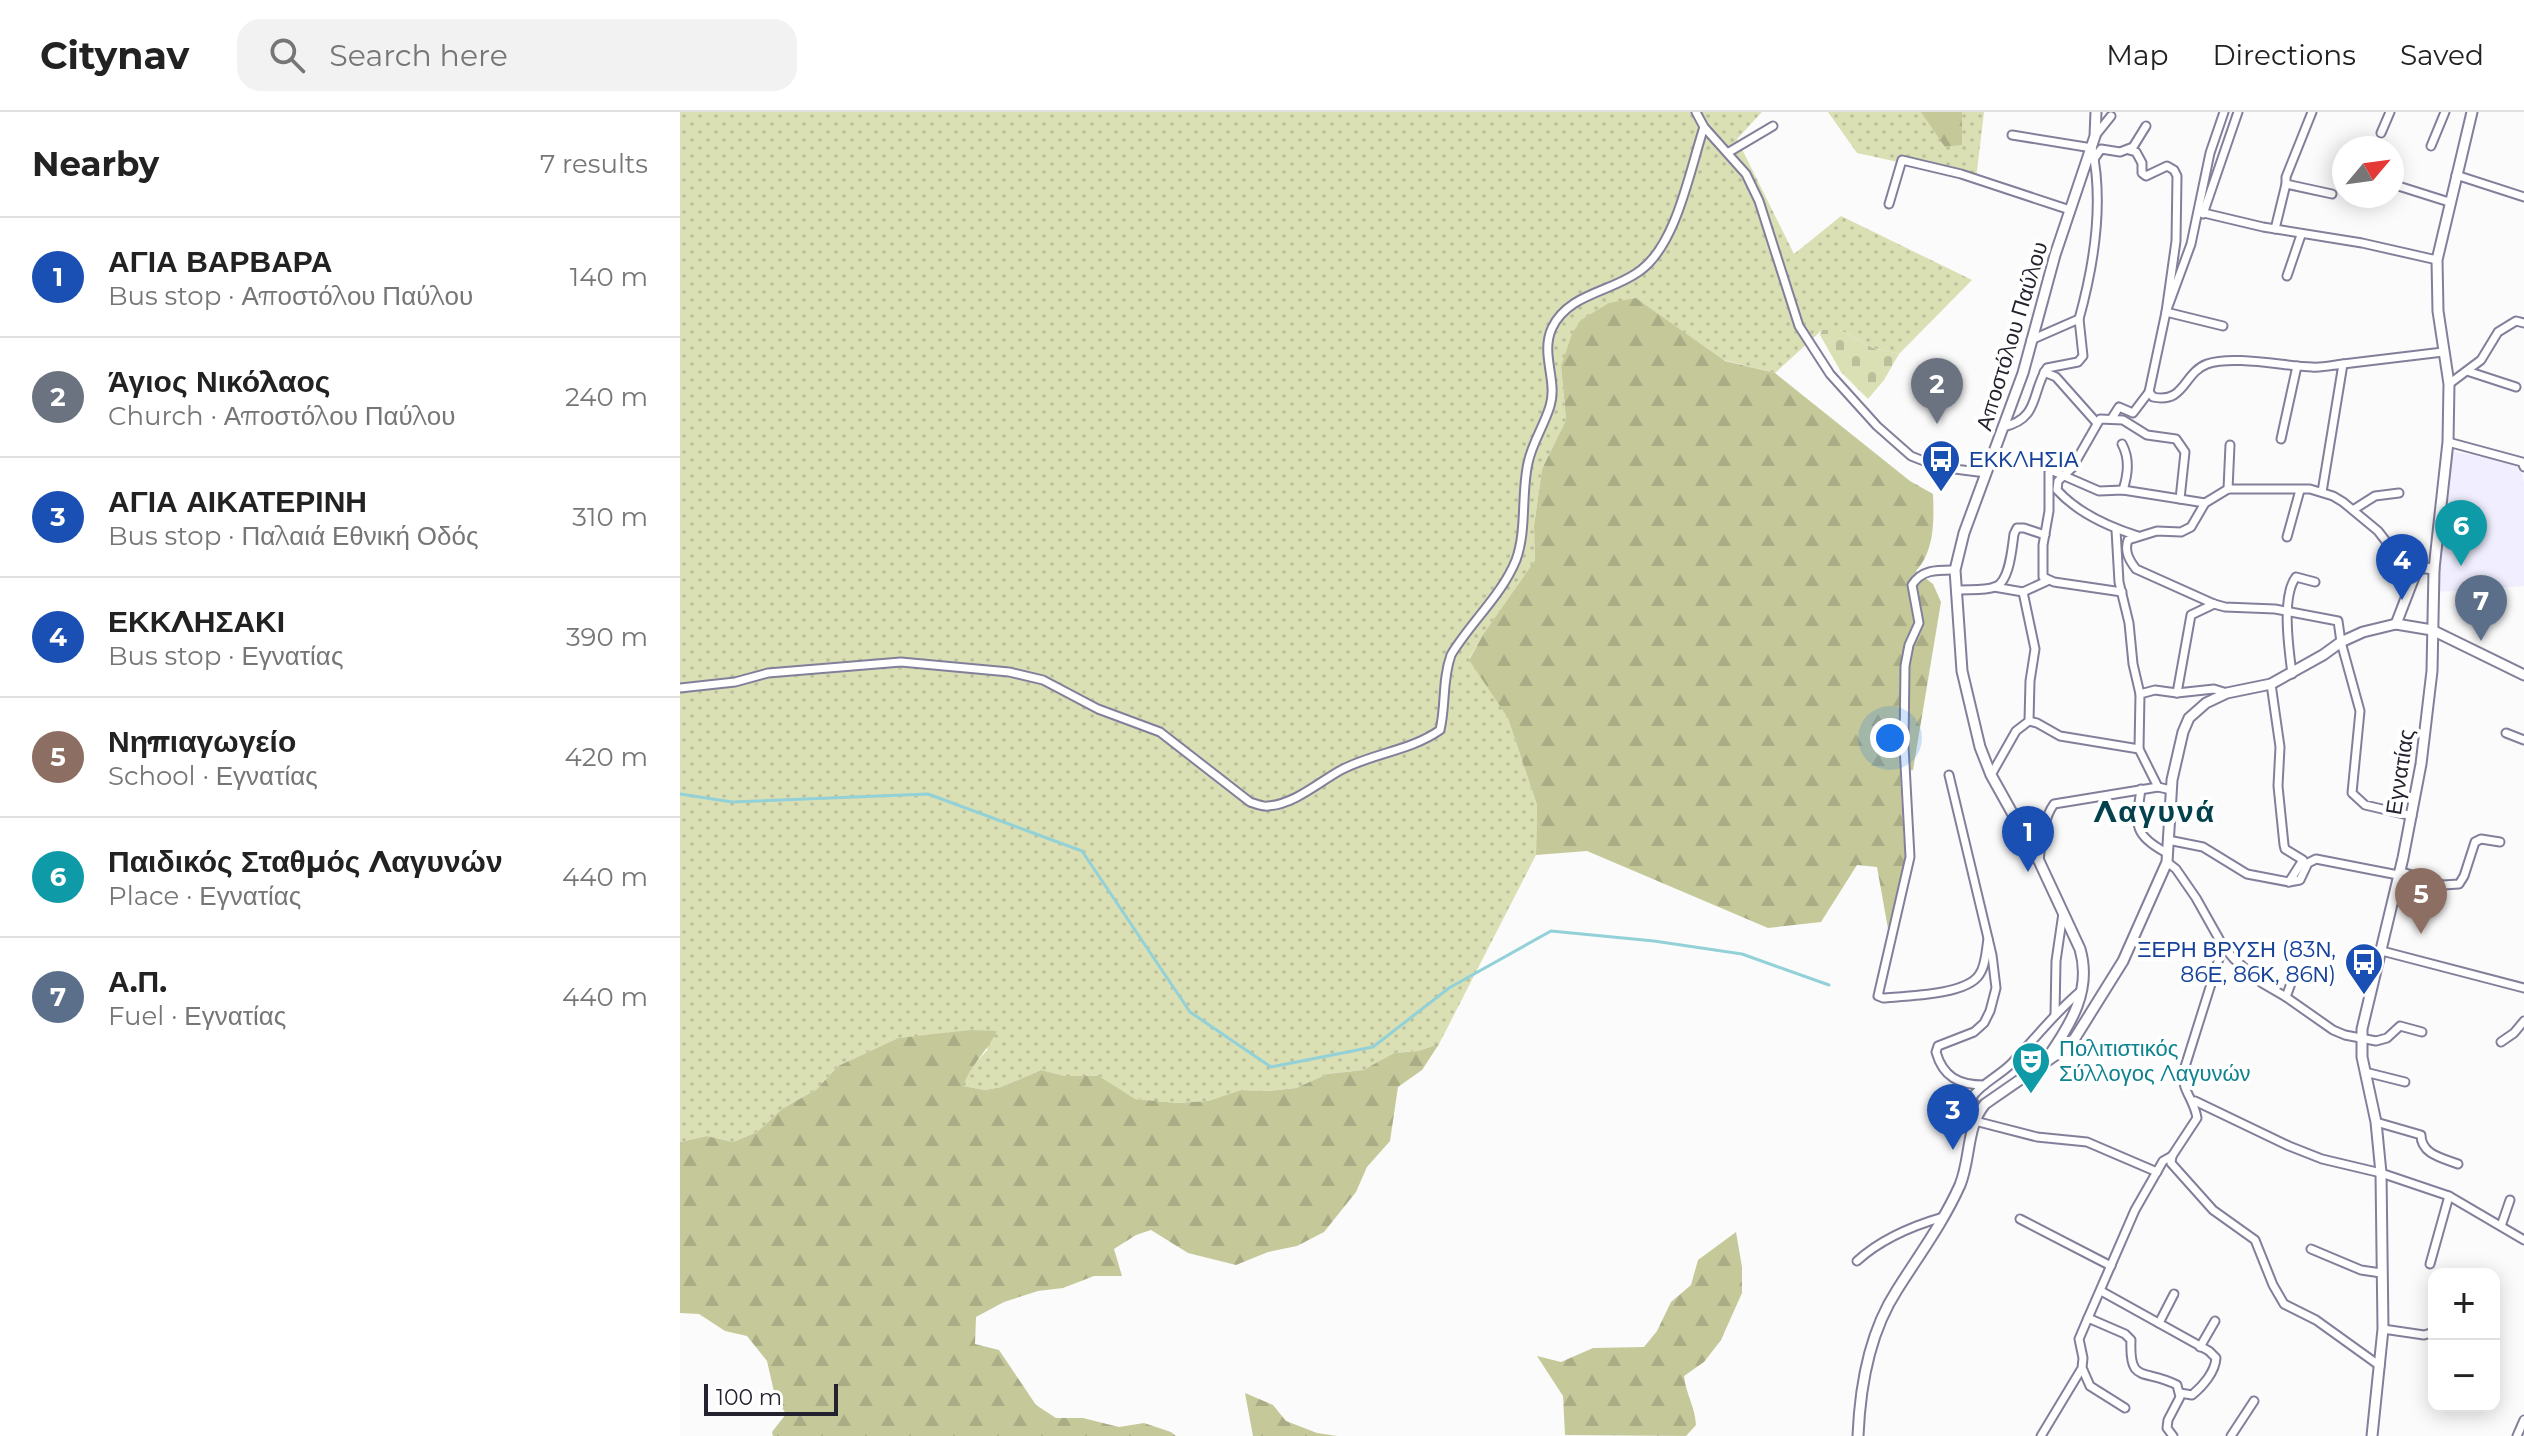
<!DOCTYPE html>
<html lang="en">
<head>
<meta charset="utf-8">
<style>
	:root { --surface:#fff; --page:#f2f2f2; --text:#222; --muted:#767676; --line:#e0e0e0; --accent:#0b8043 }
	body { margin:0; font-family:Montserrat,sans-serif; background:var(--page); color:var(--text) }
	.controls { position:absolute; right:24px; bottom:24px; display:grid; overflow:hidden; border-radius:16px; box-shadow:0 4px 20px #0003 }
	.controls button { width:72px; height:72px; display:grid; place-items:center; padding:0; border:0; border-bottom:2px solid var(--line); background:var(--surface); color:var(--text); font:40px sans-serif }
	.compass { position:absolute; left:1652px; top:24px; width:72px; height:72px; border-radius:50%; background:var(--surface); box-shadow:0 4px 20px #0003; rotate:61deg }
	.scale { position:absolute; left:24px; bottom:20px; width:134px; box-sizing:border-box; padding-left:8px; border:4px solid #24222e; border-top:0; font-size:22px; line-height:28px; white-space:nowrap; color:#24222e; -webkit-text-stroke:6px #fff; paint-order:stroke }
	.you { position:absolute; left:1210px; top:626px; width:28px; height:28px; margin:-20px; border:6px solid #fff; border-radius:50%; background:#1a73e8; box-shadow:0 0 0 12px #1a73e833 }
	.badge { display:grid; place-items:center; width:52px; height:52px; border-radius:50%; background:var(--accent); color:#fff; font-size:26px; font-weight:700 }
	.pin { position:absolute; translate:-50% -66px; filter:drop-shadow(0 2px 4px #0008) }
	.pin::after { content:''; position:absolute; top:42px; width:28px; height:24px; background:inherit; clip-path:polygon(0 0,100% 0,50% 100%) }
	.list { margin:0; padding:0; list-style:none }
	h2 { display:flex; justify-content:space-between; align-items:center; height:104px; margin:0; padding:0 32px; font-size:34px }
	h2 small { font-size:26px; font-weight:400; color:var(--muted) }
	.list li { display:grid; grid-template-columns:52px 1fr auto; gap:24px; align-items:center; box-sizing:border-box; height:120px; padding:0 32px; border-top:2px solid var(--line) }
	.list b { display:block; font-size:30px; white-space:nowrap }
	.list p { margin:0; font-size:26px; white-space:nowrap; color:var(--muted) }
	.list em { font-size:26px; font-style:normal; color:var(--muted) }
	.icon { flex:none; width:44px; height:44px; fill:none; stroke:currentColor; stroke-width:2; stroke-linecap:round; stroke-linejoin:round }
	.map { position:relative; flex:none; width:1844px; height:1324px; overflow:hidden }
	header { display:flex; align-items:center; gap:48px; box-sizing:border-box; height:112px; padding:0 40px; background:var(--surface); border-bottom:2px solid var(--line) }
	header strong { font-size:38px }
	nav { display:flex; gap:44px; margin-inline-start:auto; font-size:28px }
	.search { width:560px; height:72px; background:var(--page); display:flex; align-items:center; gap:20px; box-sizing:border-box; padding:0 28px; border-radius:24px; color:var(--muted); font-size:30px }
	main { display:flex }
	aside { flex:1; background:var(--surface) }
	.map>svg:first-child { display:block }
	.built { fill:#f1efff }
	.grass { fill:url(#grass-dots) }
	.forest { fill:url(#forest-firs) }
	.cemetery { fill:url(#cemetery-stones) }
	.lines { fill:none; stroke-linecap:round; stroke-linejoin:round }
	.stream { stroke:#92d1d8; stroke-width:3 }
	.minor-casing { stroke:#827f9b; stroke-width:11 }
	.tertiary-casing { stroke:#827f9b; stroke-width:13 }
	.minor { stroke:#fff; stroke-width:7 }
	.tertiary { stroke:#fff; stroke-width:9 }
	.labels { text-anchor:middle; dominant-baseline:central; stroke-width:8; stroke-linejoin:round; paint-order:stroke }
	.street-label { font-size:22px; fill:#24222e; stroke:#fff }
	.transit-label { font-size:22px; fill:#164399; stroke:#fff; text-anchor:start }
	.culture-label { font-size:22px; fill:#0d838f; stroke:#fff; text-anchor:start }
	.district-label { font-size:30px; font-weight:bold; letter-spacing:2px; fill:#03424d; stroke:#fff }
</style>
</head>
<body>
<header>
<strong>Citynav</strong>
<div class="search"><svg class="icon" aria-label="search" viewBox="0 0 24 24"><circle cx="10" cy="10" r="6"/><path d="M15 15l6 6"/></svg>Search here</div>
<nav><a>Map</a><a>Directions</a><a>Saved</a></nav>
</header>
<main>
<aside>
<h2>Nearby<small>7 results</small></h2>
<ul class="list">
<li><span class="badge" style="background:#1a4fb4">1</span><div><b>ΑΓΙΑ ΒΑΡΒΑΡΑ</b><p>Bus stop · Αποστόλου Παύλου</p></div><em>140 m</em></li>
<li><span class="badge" style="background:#6b7280">2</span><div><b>Άγιος Νικόλαος</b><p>Church · Αποστόλου Παύλου</p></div><em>240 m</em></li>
<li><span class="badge" style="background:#1a4fb4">3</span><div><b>ΑΓΙΑ ΑΙΚΑΤΕΡΙΝΗ</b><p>Bus stop · Παλαιά Εθνική Οδός</p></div><em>310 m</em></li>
<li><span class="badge" style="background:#1a4fb4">4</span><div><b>ΕΚΚΛΗΣΑΚΙ</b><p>Bus stop · Εγνατίας</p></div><em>390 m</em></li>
<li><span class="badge" style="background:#8d6e63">5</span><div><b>Νηπιαγωγείο</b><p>School · Εγνατίας</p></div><em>420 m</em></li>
<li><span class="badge" style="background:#0f9aa8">6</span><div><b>Παιδικός Σταθμός Λαγυνών</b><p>Place · Εγνατίας</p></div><em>440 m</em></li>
<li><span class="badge" style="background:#5c6f8a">7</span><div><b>Α.Π.</b><p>Fuel · Εγνατίας</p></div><em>440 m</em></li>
</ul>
</aside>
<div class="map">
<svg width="1844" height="1324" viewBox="0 0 1844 1324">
	<defs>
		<pattern id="grass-dots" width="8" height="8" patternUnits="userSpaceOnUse" patternTransform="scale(2)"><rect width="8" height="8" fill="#dbdfb4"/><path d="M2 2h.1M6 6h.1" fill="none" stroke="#bcbf9b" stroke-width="1.8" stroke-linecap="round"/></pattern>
		<pattern id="forest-firs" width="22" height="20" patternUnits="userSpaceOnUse" patternTransform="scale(2)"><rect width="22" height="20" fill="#c5c999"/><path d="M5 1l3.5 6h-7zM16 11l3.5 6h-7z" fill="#a9ac84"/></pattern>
		<pattern id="cemetery-stones" width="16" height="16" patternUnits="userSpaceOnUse" patternTransform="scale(2)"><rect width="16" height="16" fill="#dbdfb4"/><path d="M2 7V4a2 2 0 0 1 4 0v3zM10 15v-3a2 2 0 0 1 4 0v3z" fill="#bcbf9b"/></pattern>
	</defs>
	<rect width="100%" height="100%" fill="#fbfbfb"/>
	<polygon class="built" points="1770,339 1840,352 1844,370 1844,474 1757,480"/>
	<g class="grass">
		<polygon points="0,0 1082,0 1057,27 1114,142 1161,104 1292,168 1219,242 1193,236 1160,218 1142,218 1095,261 1043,248 956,186 881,254 886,308 862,357 854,414 855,448 804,521 789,547 828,605 857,693 856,743 759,932 738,939 714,941 683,958 647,962 616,976 587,979 561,978 528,989 497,991 454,987 419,964 385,964 361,958 321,975 305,978 282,974 291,956 308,937 249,923 218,926 158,954 137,977 102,997 77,1020 53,1030 27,1024 0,1030"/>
		<polygon points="1148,0 1304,0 1296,67 1177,41"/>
	</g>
	<g class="forest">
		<polygon points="1241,0 1282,0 1282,33 1265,35"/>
		<path d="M 956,186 L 1045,249 L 1095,261 L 1230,369 L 1253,382 C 1254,407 1255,439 1236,459 L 1253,472 L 1261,490 L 1233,658 L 1220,661 L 1225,747 L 1210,828 L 1197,755 L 1177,753 L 1141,810 L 1088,816 L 907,739 L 856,743 L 857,693 L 828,606 L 789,548 L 804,521 L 855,448 L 854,414 L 862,357 L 886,308 L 881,254 L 892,222 L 901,208 L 929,191 Z"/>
		<path d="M 291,918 L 317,919 C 307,939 290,954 283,974 L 305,978 L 321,975 L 361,958 L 385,964 L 419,964 L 455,987 L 497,991 L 528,989 L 561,978 L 587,979 L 616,976 L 647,962 L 683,958 L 714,941 L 738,939 L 759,932 L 742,958 L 718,975 L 710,1029 L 687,1055 L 676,1080 L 644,1120 L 617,1134 L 588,1140 L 556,1153 L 508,1141 L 471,1118 L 456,1123 L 434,1137 L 442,1164 L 414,1164 L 383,1176 L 358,1179 L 324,1190 L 296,1205 L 295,1232 L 319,1238 L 356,1293 L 376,1306 L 403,1306 L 439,1315 L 464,1311 L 491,1320 L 496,1324 L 93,1324 L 92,1320 L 106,1302 L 95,1284 L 87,1249 L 67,1224 L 45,1219 L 19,1202 L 0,1201 L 0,1030 L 27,1024 L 53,1030 L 77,1020 L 102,997 L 137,977 L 158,954 L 218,926 Z"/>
		<path d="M 1056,1120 L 1062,1155 L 1062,1181 L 1041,1228 L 1024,1250 L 1004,1264 C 1006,1283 1015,1294 1016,1313 L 1006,1324 L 885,1323 L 883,1284 L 857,1244 L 881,1250 L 913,1236 L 964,1235 L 977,1219 L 991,1190 L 1011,1173 L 1018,1148 Z"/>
		<polygon points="565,1281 593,1293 606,1309 637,1321 657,1324 573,1324"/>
	</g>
	<polygon class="cemetery" points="1142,218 1160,218 1193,236 1219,242 1204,268 1188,287 1161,260 1140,223"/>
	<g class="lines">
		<polyline class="stream" points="0,682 52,690 248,682 402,739 510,900 591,955 693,935 769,876 871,819 974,829 1062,842 1149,873"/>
		<g class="minor-casing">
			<g id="minor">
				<polyline points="1016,0 1024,15 1066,62 1079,89 1119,214 1150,262 1197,314 1231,344 1259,355 1306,361"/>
				<path d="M 1544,0 L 1530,41 L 1511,132 L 1486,200 L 1469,280 L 1473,285 C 1505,292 1503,261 1527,252 C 1553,243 1604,254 1632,255 C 1642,256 1653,253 1663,252 L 1642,380"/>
				<polyline points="1701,21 1710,0"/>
				<path d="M 1332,23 L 1412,36 C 1424,91 1414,153 1399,207 L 1351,228"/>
				<polyline points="1415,24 1431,4"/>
				<polyline points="1751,34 1765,0"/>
				<polyline points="1449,38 1456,40 1462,51 1462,61 1466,64 1487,54 1494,58 1497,64 1496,129 1486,200 1543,214"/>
				<polyline points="1049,40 1093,14"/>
				<polyline points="1414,47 1421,37 1440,40 1453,35 1466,14"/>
				<polyline points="1776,63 1844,85"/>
				<polyline points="1606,72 1606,65 1632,0"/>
				<polyline points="1712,72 1769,90"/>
				<polyline points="1209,92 1222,48 1281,62 1390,98"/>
				<polyline points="1524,101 1583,115 1682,131 1757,148"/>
				<polyline points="1523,102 1558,0"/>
				<polyline points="1595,117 1606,72 1652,82"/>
				<polyline points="1607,164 1621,123"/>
				<polyline points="1663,252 1763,240"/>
				<polyline points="1787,259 1836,275"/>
				<polyline points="1364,260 1376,265 1416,310"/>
				<polyline points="1769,272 1801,248 1818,220 1836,209 1844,211"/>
				<polyline points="1432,306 1439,295 1453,301 1469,280"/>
				<path d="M 1323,315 C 1360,307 1351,280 1367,256 L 1398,250 L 1403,244 L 1399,207"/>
				<polyline points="1601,327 1617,254"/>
				<polyline points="1768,330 1842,350 1844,355"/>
				<path d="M 1442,332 C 1450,347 1448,362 1443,378"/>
				<polyline points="1548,377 1550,333"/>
				<polyline points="1673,398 1695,384 1719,381"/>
				<polyline points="1436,418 1439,470 1449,511 1453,552 1460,582"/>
				<path d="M 1458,424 C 1429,415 1399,402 1377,378 L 1378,369 L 1392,356 L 1420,307 L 1443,308 L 1467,323 L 1496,327 L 1505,340 L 1500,387 L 1525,391"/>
				<polyline points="1607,425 1620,378"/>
				<path d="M 1275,458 C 1258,458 1242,457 1232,473 L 1239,511 L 1229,533 L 1225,554 L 1224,634 L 1230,745 L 1198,884 L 1203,886 C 1226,884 1286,883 1299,863 C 1306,854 1306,838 1308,827"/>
				<polyline points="1314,475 1343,480 1367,469"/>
				<path d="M 1277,478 C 1289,477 1304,479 1315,475 C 1330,470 1332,435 1334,422 L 1337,416 L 1344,416 L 1365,423"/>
				<polyline points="1442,480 1374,470 1363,465 1363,433 1369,399 1369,360 1373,359 1419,379 1443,378 1500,387"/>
				<path d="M 1612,562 C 1609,538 1601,484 1616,465 L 1635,470"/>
				<polyline points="1591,572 1600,635 1598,674 1604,733 1605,737 1623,748 1609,770"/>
				<path d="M 0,576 L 55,570 L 88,561 L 221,550 L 329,560 L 363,568 L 418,597 L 480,620 L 570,690 C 576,692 583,695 588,694 C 615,692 639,670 661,658 C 693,641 730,639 760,618 C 766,593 762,568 771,543 C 790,511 822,483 836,448 C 847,418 841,382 848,351 C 852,331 864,314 870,294 C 878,269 860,242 872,216 C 888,181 933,180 961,158 C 997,131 1010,57 1024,15"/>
				<polyline points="1497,581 1511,503 1534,492"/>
				<polyline points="1349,609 1357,611 1380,624 1459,637 1460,582 1475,578 1497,581 1534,577 1547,581"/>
				<polyline points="1826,621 1844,628"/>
				<polyline points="1459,637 1478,675 1491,678"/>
				<path d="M 1269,663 L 1312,843 L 1316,876 L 1310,899 L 1304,911 L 1294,920 L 1258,934 L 1256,940 C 1263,965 1279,973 1304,973"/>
				<polyline points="1311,663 1336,619 1349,609 1350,569 1355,537 1343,480"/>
				<path d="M 1461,677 C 1456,712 1452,722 1485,740"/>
				<path d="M 1732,704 L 1685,693 L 1672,681 L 1680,599 L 1661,530 L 1658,509 L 1595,497 L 1545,495 L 1534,492 L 1456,457 C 1449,448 1444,439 1448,428 L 1477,419 L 1501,420 L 1511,415 L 1525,391 L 1548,377 L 1630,377 L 1653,384 L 1663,390 L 1698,419 L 1719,446 L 1738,455"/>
				<polyline points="1488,728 1523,735 1567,762 1609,770 1620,768 1628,751 1636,747 1718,763"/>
				<path d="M 1359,749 C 1361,731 1363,707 1374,692 L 1478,675"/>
				<polyline points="1487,750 1496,757 1516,786 1543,834 1554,847 1582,871 1606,885 1653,918 1665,923 1696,929 1707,926 1720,914 1742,920"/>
				<polyline points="1719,759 1763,773 1779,772 1784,764 1795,730 1801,727 1820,730"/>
				<polyline points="1702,839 1844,876"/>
				<polyline points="1606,885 1614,863"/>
				<polyline points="1375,902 1376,849 1383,801"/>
				<polyline points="1821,930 1834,921 1844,909"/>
				<polyline points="1685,960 1725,970"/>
				<polyline points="1515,989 1609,1034 1642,1047 1701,1061 1769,1084 1844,1128"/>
				<path d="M 1297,1002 L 1292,985 C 1302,971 1319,964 1331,952 C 1355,927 1375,900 1402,878"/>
				<polyline points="1295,1009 1357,1025 1407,1030 1477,1060"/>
				<path d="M 1696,1010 L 1741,1023 C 1741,1042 1762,1046 1778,1052"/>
				<polyline points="1492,1044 1491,1051 1533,1098 1575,1128 1593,1173 1604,1192 1636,1208 1700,1254"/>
				<polyline points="1340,1107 1431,1154"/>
				<polyline points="1821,1114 1830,1088"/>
				<polyline points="1631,1137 1681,1158 1701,1161"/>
				<path d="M 1177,1149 C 1201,1127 1232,1114 1263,1105"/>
				<polyline points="1750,1152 1769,1084"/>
				<path d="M 1421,1179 L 1529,1239 L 1536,1246 C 1535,1260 1523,1274 1512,1283 L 1500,1281"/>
				<polyline points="1479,1211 1494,1182"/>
				<polyline points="1703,1217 1744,1223 1754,1220"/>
				<polyline points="1520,1235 1535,1209"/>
				<polyline points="1403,1258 1410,1274 1445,1296"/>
				<polyline points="1361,1324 1402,1256 1403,1246 1399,1227 1408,1206"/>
				<path d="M 1493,1324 L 1487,1316 L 1488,1308 L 1500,1285 L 1497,1273 C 1464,1256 1449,1273 1451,1228 L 1445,1222 L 1408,1206 L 1455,1098 L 1483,1049 L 1492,1044 L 1517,1006 C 1514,987 1502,979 1503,961 L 1543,834"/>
				<polyline points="1551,1324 1574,1289"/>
				<polyline points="1837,1324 1844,1308"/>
			</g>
		</g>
		<g class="tertiary-casing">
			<g id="tertiary">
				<polyline points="1716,512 1738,455 1754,457"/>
				<path d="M 1368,945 C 1391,912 1412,878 1400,837 L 1359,749 L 1311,663 L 1300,635 L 1282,559 L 1275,458 L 1284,421 L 1343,261 L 1375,143 L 1415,24 L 1416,0"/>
				<path d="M 1178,1324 C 1180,1274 1189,1221 1217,1178 C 1239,1143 1263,1111 1280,1073 C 1291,1046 1286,1015 1305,992 L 1383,938 L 1395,926 L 1443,849 L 1487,750 L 1492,668 L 1503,620 L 1509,606 L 1526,591 L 1547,581 L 1591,572 L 1643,543 L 1661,530 L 1683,520 L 1716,512 L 1752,518 L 1844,563"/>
				<polyline points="1692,1324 1703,1217 1701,1061 1696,1010 1682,945 1682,917 1723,746 1741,652 1752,559 1754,457 1768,330 1769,272 1758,199 1757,148 1792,0"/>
			</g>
		</g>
		<use href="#minor" class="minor"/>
		<use href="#tertiary" class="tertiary"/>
	</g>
	<defs>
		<g id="bus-pin" transform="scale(2)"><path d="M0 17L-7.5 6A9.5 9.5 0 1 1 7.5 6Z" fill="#1a4fb4" stroke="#fff"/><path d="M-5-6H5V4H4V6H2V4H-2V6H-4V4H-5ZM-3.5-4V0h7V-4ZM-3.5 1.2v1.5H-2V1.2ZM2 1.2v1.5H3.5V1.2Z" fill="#fff"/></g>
		<g id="theatre-pin" transform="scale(2)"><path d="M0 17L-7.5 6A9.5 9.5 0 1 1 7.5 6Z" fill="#0f9aa8" stroke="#fff"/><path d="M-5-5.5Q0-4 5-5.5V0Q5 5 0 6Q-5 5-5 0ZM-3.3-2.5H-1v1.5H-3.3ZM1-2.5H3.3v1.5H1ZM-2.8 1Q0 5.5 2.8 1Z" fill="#fff"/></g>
	</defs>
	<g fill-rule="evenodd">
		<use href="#bus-pin" x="1261" y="347"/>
		<use href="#bus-pin" x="1684" y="850"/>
		<use href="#theatre-pin" x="1351" y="949"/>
	</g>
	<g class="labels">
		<g class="street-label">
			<text transform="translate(1332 224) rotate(-73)">Αποστόλου Παύλου</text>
			<text transform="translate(1720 660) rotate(-81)">Εγνατίας</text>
		</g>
		<g class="transit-label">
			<text x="1289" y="347">ΕΚΚΛΗΣΙΑ</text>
			<text x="1656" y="837" text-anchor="end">ΞΕΡΗ ΒΡΥΣΗ (83Ν,<tspan x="1656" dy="25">86Ε, 86Κ, 86Ν)</tspan></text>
		</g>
		<g class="culture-label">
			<text x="1379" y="936">Πολιτιστικός<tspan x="1379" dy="25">Σύλλογος Λαγυνών</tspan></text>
		</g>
		<g class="district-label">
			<text x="1475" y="699">Λαγυνά</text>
		</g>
	</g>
</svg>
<div class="controls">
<button>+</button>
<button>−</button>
</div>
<svg class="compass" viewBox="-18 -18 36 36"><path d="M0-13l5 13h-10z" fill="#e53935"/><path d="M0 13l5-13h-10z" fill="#767676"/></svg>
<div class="scale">100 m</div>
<div class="you"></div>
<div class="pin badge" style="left:1348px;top:760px;background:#1a4fb4">1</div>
<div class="pin badge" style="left:1257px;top:312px;background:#6b7280">2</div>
<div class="pin badge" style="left:1273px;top:1038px;background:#1a4fb4">3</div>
<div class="pin badge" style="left:1722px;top:488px;background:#1a4fb4">4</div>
<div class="pin badge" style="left:1741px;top:822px;background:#8d6e63">5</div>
<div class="pin badge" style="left:1781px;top:454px;background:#0f9aa8">6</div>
<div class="pin badge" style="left:1801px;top:529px;background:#5c6f8a">7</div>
</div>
</main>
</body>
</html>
